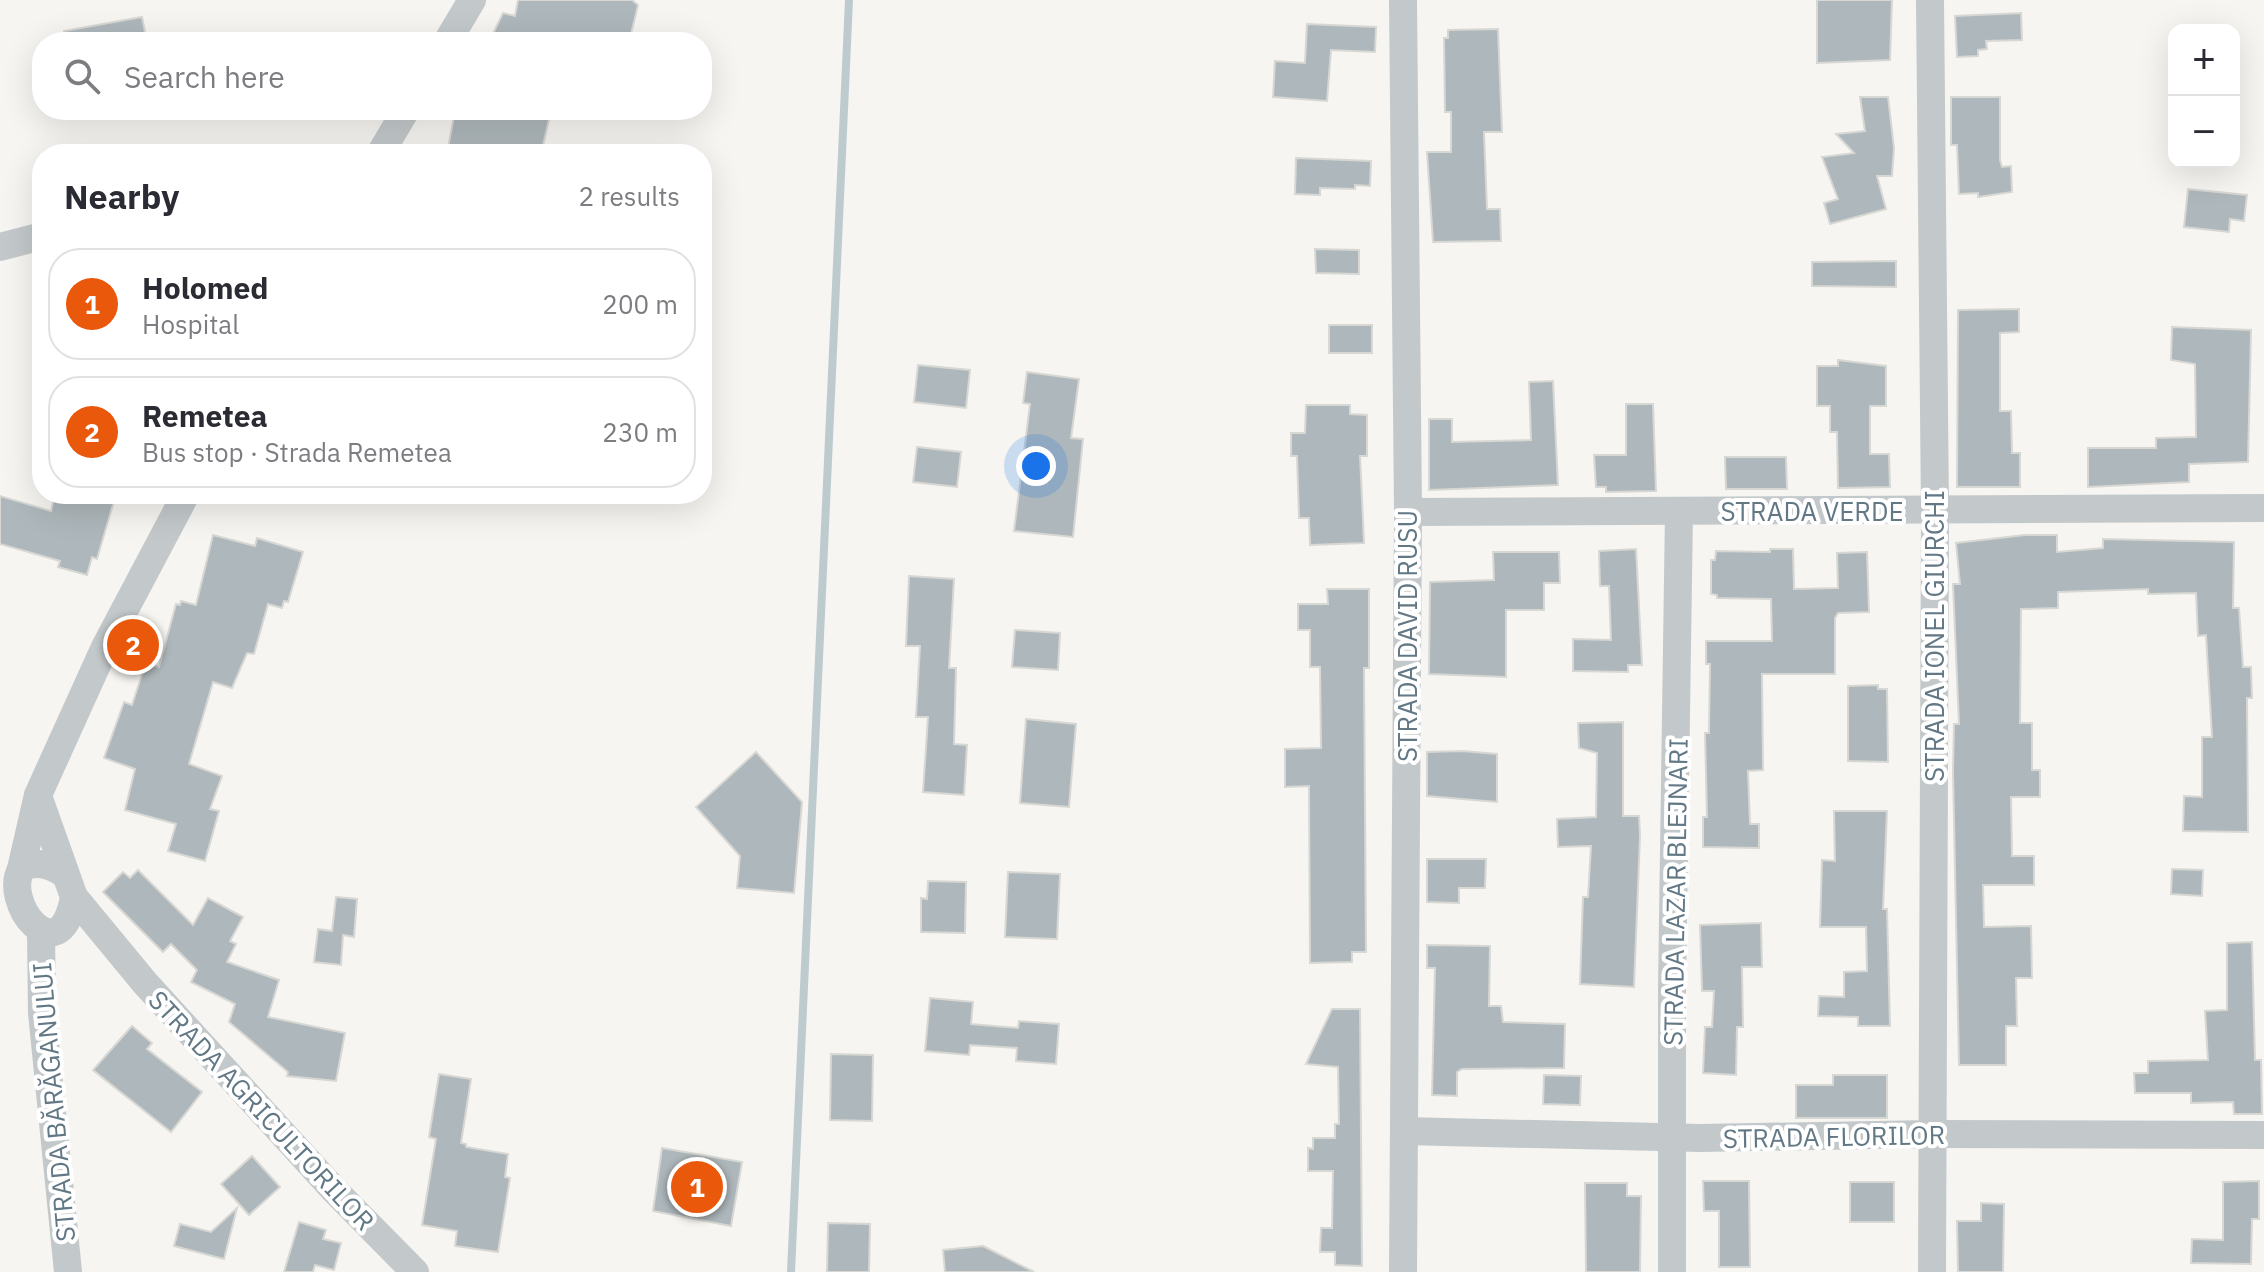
<!DOCTYPE html>
<html lang="en">
<head>
<meta charset="utf-8">
<style>
	:root { --surface:#fff; --page:#f2f2f3; --text:#2b2b33; --muted:#7c7c81; --line:#e1e1e2; --accent:#ea580c }
	body { margin:0; font-family:"IBM Plex Sans",sans-serif; background:var(--page); color:var(--text) }
	.controls { position:absolute; right:24px; top:24px; display:grid; overflow:hidden; border-radius:16px; box-shadow:0 8px 32px #0002 }
	.controls button { width:72px; height:72px; display:grid; place-items:center; padding:0; border:0; border-bottom:2px solid var(--line); background:var(--surface); color:var(--text); font:40px sans-serif }
	.you { position:absolute; left:1036px; top:466px; width:28px; height:28px; margin:-20px; border:6px solid #fff; border-radius:50%; background:#1a73e8; box-shadow:0 0 0 12px #1a73e833 }
	.badge { display:grid; place-items:center; width:52px; height:52px; border-radius:50%; background:var(--accent); color:#fff; font-size:26px; font-weight:700 }
	.pin { position:absolute; translate:-50% -50%; border:4px solid #fff; box-shadow:0 2px 8px #0006 }
	.list { margin:0; padding:0; list-style:none }
	h2 { display:flex; justify-content:space-between; align-items:center; height:104px; margin:0; padding:0 32px; font-size:34px }
	h2 small { font-size:26px; font-weight:400; color:var(--muted) }
	.list li { display:grid; grid-template-columns:52px 1fr auto; gap:24px; align-items:center; box-sizing:border-box; height:112px; margin:0 16px 16px; padding:0 16px; border:2px solid var(--line); border-radius:32px }
	.list b { display:block; font-size:30px; white-space:nowrap }
	.list p { margin:0; font-size:26px; white-space:nowrap; color:var(--muted) }
	.list em { font-size:26px; font-style:normal; color:var(--muted) }
	.icon { flex:none; width:44px; height:44px; fill:none; stroke:currentColor; stroke-width:2; stroke-linecap:round; stroke-linejoin:round }
	.map { position:relative; flex:none; width:2264px; height:1272px; overflow:hidden }
	.search { position:absolute; background:var(--surface); box-shadow:0 8px 32px #0002; left:32px; top:32px; width:680px; height:88px; display:flex; align-items:center; gap:20px; box-sizing:border-box; padding:0 28px; border-radius:32px; color:var(--muted); font-size:30px }
	.panel { position:absolute; background:var(--surface); box-shadow:0 8px 32px #0002; left:32px; top:144px; width:680px; height:360px; border-radius:32px }
	.map>svg:first-child { display:block }
	.lines { fill:none; stroke-linecap:round; stroke-linejoin:round }
	.stream { stroke:#bdcbcf; stroke-width:8 }
	.building { fill:#aeb7bb; stroke:#d7d7d4; stroke-width:2 }
	.minor { stroke:#c3c8ca; stroke-width:28 }
	.labels { text-anchor:middle; dominant-baseline:central; stroke-width:8; stroke-linejoin:round; paint-order:stroke }
	.street-label { font-size:26px; fill:#627885; stroke:#fff }
</style>
</head>
<body>
<div class="map">
<svg width="2264" height="1272" viewBox="0 0 2264 1272">
	<rect width="100%" height="100%" fill="#f6f5f1"/>
	<g class="lines">
		<polyline class="stream" points="791,1272 849,0"/>
	</g>
	<g class="building">
		<polygon points="518,0 632,0 638,5 629,42 489,42 503,13 515,16"/>
		<polygon points="1817,0 1892,0 1890,60 1817,63"/>
		<polygon points="2021,13 2022,40 1986,41 1987,49 1978,50 1978,56 1957,57 1955,16"/>
		<polygon points="142,17 147,42 65,42 64,31"/>
		<polygon points="1307,24 1376,27 1375,52 1331,50 1327,101 1273,97 1275,61 1305,63"/>
		<polygon points="1498,29 1502,132 1484,132 1487,209 1500,209 1501,241 1433,242 1427,152 1451,152 1451,112 1445,112 1444,38 1448,38 1448,30"/>
		<polygon points="1860,97 1888,97 1894,148 1892,176 1877,176 1886,209 1830,224 1824,203 1838,199 1822,157 1854,153 1836,134 1865,131"/>
		<polygon points="1951,97 2000,97 2000,160 2002,167 2011,166 2012,192 1978,197 1978,193 1959,194 1957,145 1951,145"/>
		<polygon points="455,110 529,110 550,115 541,154 447,154"/>
		<polygon points="1296,158 1371,161 1370,186 1355,185 1355,189 1320,188 1320,195 1295,194"/>
		<polygon points="2188,189 2247,195 2244,221 2230,219 2229,232 2184,227"/>
		<polygon points="1315,249 1359,250 1359,274 1316,273"/>
		<polygon points="1896,261 1896,287 1812,286 1812,262"/>
		<polygon points="2019,309 2019,332 2000,333 2000,411 2011,411 2012,453 2020,453 2020,487 1957,487 1958,310"/>
		<rect x="1329" y="325" width="43" height="28"/>
		<polygon points="2172,327 2251,330 2248,462 2189,464 2189,482 2088,487 2088,448 2156,448 2156,438 2196,437 2195,364 2171,360"/>
		<polygon points="1838,360 1886,366 1886,406 1870,406 1870,454 1889,454 1890,487 1838,488 1837,432 1830,432 1830,406 1817,406 1817,366 1838,366"/>
		<polygon points="918,365 970,370 966,408 914,402"/>
		<polygon points="1027,372 1079,379 1071,438 1083,439 1073,537 1014,531 1030,404 1023,403"/>
		<polygon points="1553,381 1558,485 1429,490 1429,419 1452,419 1452,442 1531,440 1529,382"/>
		<polygon points="1626,404 1653,404 1656,491 1606,492 1606,487 1596,487 1594,455 1626,455"/>
		<polygon points="1306,405 1350,405 1350,414 1367,415 1367,456 1360,456 1364,543 1310,545 1309,518 1299,518 1297,456 1291,456 1291,433 1305,433"/>
		<polygon points="917,447 961,452 957,487 913,482"/>
		<polygon points="1725,457 1786,457 1787,489 1726,489"/>
		<polygon points="55,494 116,494 97,559 92,557 87,575 58,567 60,561 0,544 0,496 51,511"/>
		<polygon points="213,535 255,546 257,538 303,552 288,602 284,601 282,608 268,604 254,654 247,653 232,688 213,682 189,764 222,776 210,809 219,811 205,861 168,851 176,824 125,810 135,769 104,758 124,702 132,705 146,662 159,667 176,604 180,605 181,601 196,605"/>
		<polygon points="2025,535 2057,535 2057,552 2103,548 2103,539 2234,542 2233,608 2239,608 2243,667 2251,667 2252,698 2247,698 2248,832 2183,831 2184,796 2202,797 2202,737 2212,737 2206,635 2198,636 2196,593 2148,594 2148,589 2058,592 2058,608 2021,609 2020,723 2032,723 2032,770 2040,770 2040,797 2011,797 2012,856 2034,856 2034,885 1983,885 1984,927 2031,926 2032,978 2016,978 2017,1026 2006,1026 2006,1065 1959,1065 1953,771 1954,724 1959,724 1953,584 1960,584 1956,543"/>
		<polygon points="1636,549 1642,665 1628,665 1628,672 1573,671 1573,639 1611,640 1609,586 1600,586 1599,551"/>
		<polygon points="1770,549 1793,549 1794,589 1838,588 1837,553 1867,552 1869,612 1838,613 1835,618 1835,674 1762,674 1763,770 1748,771 1750,824 1759,824 1759,848 1703,847 1703,817 1707,817 1705,733 1709,733 1710,664 1706,664 1706,641 1772,641 1771,599 1717,598 1717,595 1711,594 1711,560 1715,560 1716,551 1770,552"/>
		<polygon points="1493,552 1559,552 1560,583 1544,583 1544,610 1506,610 1506,677 1429,674 1430,582 1494,580"/>
		<polygon points="909,576 954,579 949,668 956,668 954,744 967,745 964,795 923,792 928,717 916,717 920,646 906,646"/>
		<polygon points="1327,589 1369,589 1369,668 1364,668 1366,952 1352,952 1352,962 1310,963 1309,786 1285,787 1285,749 1321,748 1320,667 1310,667 1310,630 1298,630 1298,604 1328,604"/>
		<polygon points="1015,630 1060,633 1058,670 1012,667"/>
		<polygon points="1878,685 1878,689 1887,689 1888,762 1848,761 1848,686"/>
		<polygon points="1026,719 1076,724 1069,807 1020,803"/>
		<polygon points="1623,722 1623,816 1639,816 1640,836 1634,987 1580,984 1583,897 1588,897 1591,846 1558,847 1557,819 1596,817 1597,753 1579,748 1578,723"/>
		<polygon points="1463,751 1497,754 1497,802 1427,796 1427,752"/>
		<polygon points="756,752 802,802 794,893 737,888 740,856 696,807"/>
		<polygon points="1834,811 1887,811 1883,909 1887,909 1890,1026 1858,1026 1858,1017 1818,1016 1819,996 1844,997 1844,972 1867,971 1866,927 1820,927 1822,860 1835,861"/>
		<polygon points="1427,859 1486,859 1485,888 1459,888 1459,903 1427,902"/>
		<polygon points="2172,869 2203,870 2202,896 2171,894"/>
		<polygon points="138,870 193,925 208,898 243,917 230,941 236,944 227,962 279,980 268,1017 345,1033 336,1081 287,1076 288,1072 229,1022 235,1004 191,982 197,970 171,944 163,952 103,892 123,872 130,878"/>
		<polygon points="1008,872 1060,874 1057,939 1005,937"/>
		<polygon points="928,881 966,882 965,933 921,932 921,898 927,899"/>
		<polygon points="336,897 357,899 354,937 343,935 341,965 314,962 318,929 332,931"/>
		<polygon points="1761,923 1762,967 1742,967 1743,1027 1737,1027 1736,1075 1703,1073 1705,1027 1712,1027 1714,991 1702,991 1700,925"/>
		<polygon points="2252,942 2255,1060 2261,1060 2262,1114 2234,1114 2233,1102 2191,1103 2191,1093 2135,1093 2134,1073 2148,1073 2148,1061 2208,1060 2205,1011 2227,1010 2227,943"/>
		<polygon points="1427,945 1490,946 1489,1006 1501,1006 1503,1022 1565,1024 1564,1068 1462,1069 1457,1072 1457,1096 1432,1095 1435,968 1427,968"/>
		<polygon points="930,998 973,1002 971,1024 1018,1028 1019,1021 1059,1024 1056,1064 1016,1061 1017,1048 970,1045 969,1055 925,1051"/>
		<polygon points="1332,1009 1360,1009 1362,1266 1335,1265 1335,1252 1320,1252 1321,1228 1332,1228 1333,1171 1308,1171 1308,1148 1313,1149 1313,1138 1335,1138 1335,1124 1339,1124 1338,1067 1306,1064"/>
		<polygon points="132,1026 152,1043 147,1049 202,1092 171,1132 93,1070"/>
		<polygon points="831,1054 873,1055 872,1121 830,1120"/>
		<polygon points="439,1074 471,1079 461,1143 466,1144 466,1147 508,1154 505,1177 510,1178 498,1252 455,1246 457,1231 422,1225 436,1139 429,1137"/>
		<polygon points="1544,1075 1581,1076 1580,1105 1543,1104"/>
		<polygon points="1833,1075 1887,1075 1887,1118 1796,1118 1796,1085 1833,1085"/>
		<polygon points="662,1148 742,1162 731,1226 653,1211"/>
		<polygon points="252,1156 280,1187 249,1215 221,1184"/>
		<polygon points="1703,1181 1749,1181 1750,1267 1719,1267 1719,1211 1704,1211"/>
		<polygon points="2259,1181 2259,1219 2252,1219 2251,1264 2191,1263 2192,1239 2223,1240 2223,1182"/>
		<rect x="1850" y="1182" width="44" height="40"/>
		<polygon points="1585,1183 1627,1183 1627,1196 1641,1196 1640,1272 1586,1272"/>
		<polygon points="1981,1203 2004,1204 2003,1272 1958,1272 1957,1221 1981,1221"/>
		<polygon points="237,1208 224,1259 174,1246 180,1224 211,1232"/>
		<polygon points="299,1222 326,1230 323,1239 341,1243 334,1270 315,1265 313,1272 284,1272"/>
		<polygon points="828,1223 870,1224 869,1272 827,1272"/>
		<polygon points="983,1246 1034,1272 945,1272 943,1250"/>
	</g>
	<g class="lines">
		<g class="minor">
			<polyline points="1930,0 1935,510 1932,1272"/>
			<polyline points="447,42 472,0"/>
			<polyline points="380,154 406,110"/>
			<polyline points="0,247 42,236"/>
			<polyline points="1408,512 2264,508"/>
			<path d="M 38,796 L 74,897 C 60,977 0,901 22,868 C 36,860 51,865 63,873"/>
			<polyline points="21,869 38,795 105,647 186,494"/>
			<polyline points="74,897 145,983 335,1191 415,1272"/>
			<polyline points="41,932 42,1013 68,1272"/>
			<polyline points="1404,1131 1700,1138 1932,1134 2264,1135"/>
			<polyline points="1403,1272 1408,512 1403,0"/>
			<polyline points="1672,1272 1672,988 1679,511"/>
		</g>
	</g>
	<g class="labels">
		<g class="street-label">
			<text x="1812" y="511">STRADA VERDE</text>
			<text transform="translate(1407 636) rotate(-90)">STRADA DAVID RUSU</text>
			<text transform="translate(1934 636) rotate(-90)">STRADA IONEL GIURCHI</text>
			<text transform="translate(1675 892) rotate(-89)">STRADA LAZAR BLEJNARI</text>
			<text transform="translate(53 1102) rotate(-95)">STRADA BĂRĂGANULUI</text>
			<text transform="translate(262 1110) rotate(47)">STRADA AGRICULTORILOR</text>
			<text transform="translate(1834 1136) rotate(-1)">STRADA FLORILOR</text>
		</g>
	</g>
</svg>
<div class="controls">
<button>+</button>
<button>−</button>
</div>
<div class="you"></div>
<div class="pin badge" style="left:697px;top:1187px">1</div>
<div class="pin badge" style="left:133px;top:645px">2</div>
<div class="search"><svg class="icon" aria-label="search" viewBox="0 0 24 24"><circle cx="10" cy="10" r="6"/><path d="M15 15l6 6"/></svg>Search here</div>
<section class="panel">
<h2>Nearby<small>2 results</small></h2>
<ul class="list">
<li><span class="badge">1</span><div><b>Holomed</b><p>Hospital</p></div><em>200 m</em></li>
<li><span class="badge">2</span><div><b>Remetea</b><p>Bus stop · Strada Remetea</p></div><em>230 m</em></li>
</ul>
</section>
</div>
</body>
</html>
